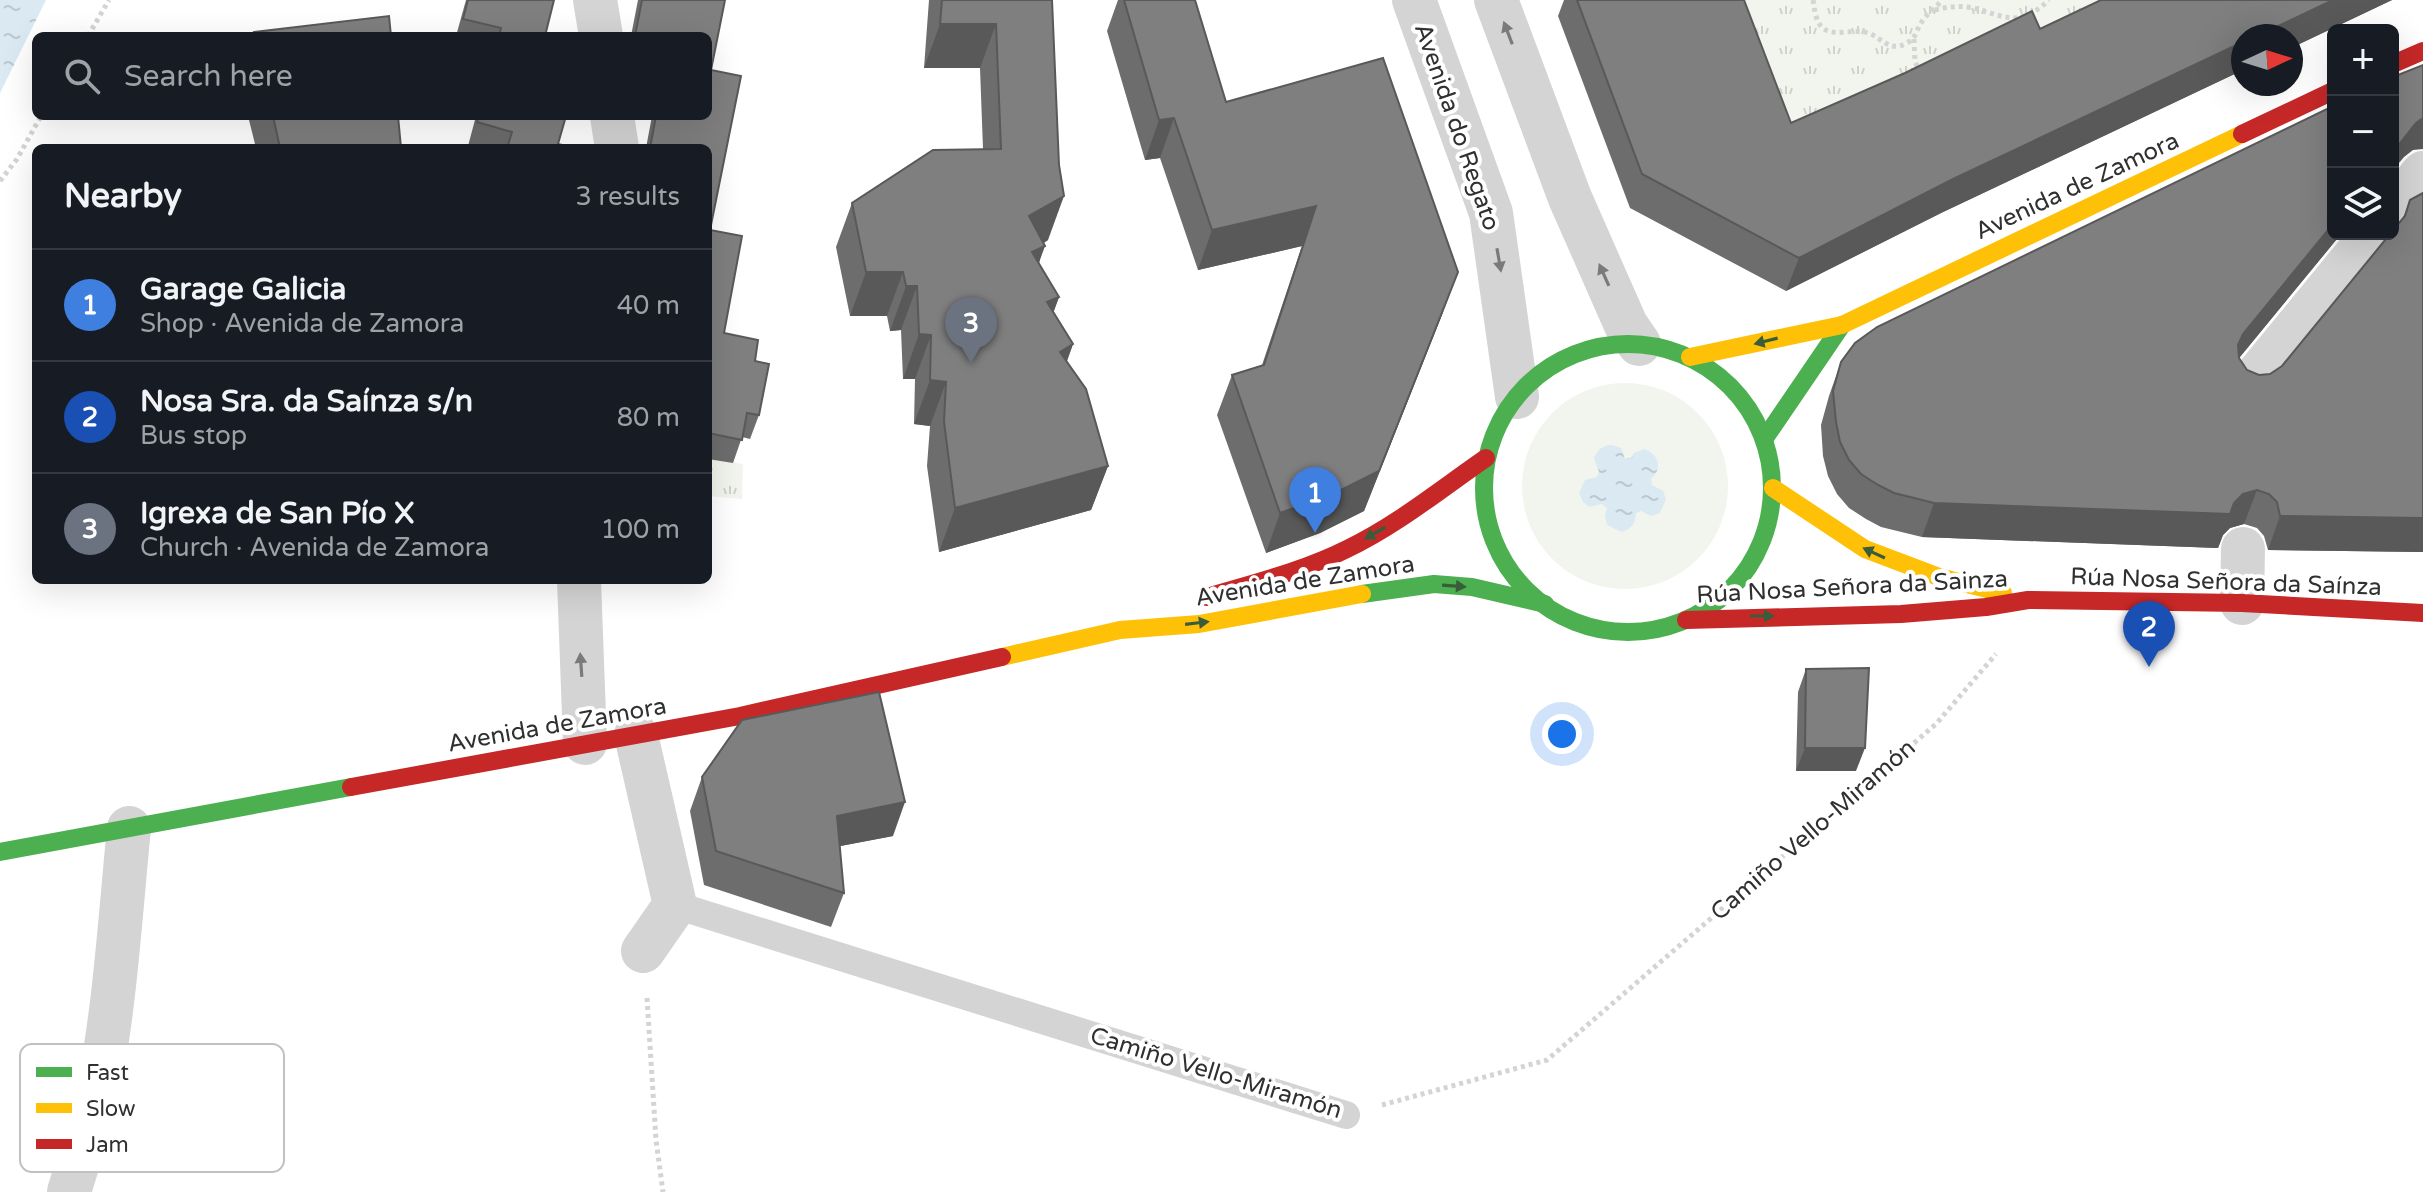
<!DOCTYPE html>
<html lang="en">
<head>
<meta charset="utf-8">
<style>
	:root { --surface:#171b24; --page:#20242c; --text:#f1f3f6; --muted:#9ea1a6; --line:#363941; --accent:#2563eb }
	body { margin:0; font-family:"Varela Round",sans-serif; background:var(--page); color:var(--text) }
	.controls { position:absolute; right:24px; top:24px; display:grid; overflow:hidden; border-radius:12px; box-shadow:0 8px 32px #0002 }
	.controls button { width:72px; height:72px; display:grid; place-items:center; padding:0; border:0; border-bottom:2px solid var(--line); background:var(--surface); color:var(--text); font:40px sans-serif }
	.compass { position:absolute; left:2231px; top:24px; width:72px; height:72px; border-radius:50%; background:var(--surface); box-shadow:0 8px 32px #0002; rotate:86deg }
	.you { position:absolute; left:1562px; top:734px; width:28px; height:28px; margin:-20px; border:6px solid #fff; border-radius:50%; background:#1a73e8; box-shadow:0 0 0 12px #1a73e833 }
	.badge { display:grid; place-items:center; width:52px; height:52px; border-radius:50%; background:var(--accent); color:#fff; font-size:26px; font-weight:700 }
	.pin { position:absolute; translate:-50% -66px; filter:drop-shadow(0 2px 4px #0008) }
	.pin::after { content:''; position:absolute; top:42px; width:28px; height:24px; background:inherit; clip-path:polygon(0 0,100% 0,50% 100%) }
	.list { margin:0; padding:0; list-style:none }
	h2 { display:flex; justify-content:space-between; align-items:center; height:104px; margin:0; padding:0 32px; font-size:34px }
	h2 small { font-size:26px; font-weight:400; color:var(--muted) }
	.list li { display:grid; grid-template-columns:52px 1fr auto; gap:24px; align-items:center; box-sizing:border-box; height:112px; padding:0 32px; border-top:2px solid var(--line) }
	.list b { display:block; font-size:30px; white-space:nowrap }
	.list p { margin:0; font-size:26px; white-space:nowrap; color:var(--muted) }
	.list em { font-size:26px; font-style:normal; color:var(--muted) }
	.icon { flex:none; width:44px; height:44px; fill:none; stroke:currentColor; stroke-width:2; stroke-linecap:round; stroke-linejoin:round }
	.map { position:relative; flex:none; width:2423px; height:1192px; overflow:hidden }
	.search { position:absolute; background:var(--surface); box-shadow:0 8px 32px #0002; left:32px; top:32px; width:680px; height:88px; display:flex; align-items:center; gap:20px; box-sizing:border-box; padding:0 28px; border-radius:12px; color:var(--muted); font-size:30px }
	.panel { position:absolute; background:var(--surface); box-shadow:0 8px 32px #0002; left:32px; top:144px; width:680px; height:440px; border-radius:12px }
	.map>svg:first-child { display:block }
	.green { fill:#f1f5ed }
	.park { fill:url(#park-tufts) }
	.water { fill:url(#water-ripples) }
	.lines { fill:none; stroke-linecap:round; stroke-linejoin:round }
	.path { stroke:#d4d4d4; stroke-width:5; stroke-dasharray:4 4; stroke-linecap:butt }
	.lane { stroke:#d4d4d4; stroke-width:28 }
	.street { stroke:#d4d4d4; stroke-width:44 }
	.fast { stroke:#4caf50; stroke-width:18 }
	.slow { stroke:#ffc107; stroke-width:18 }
	.jam { stroke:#c62828; stroke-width:18 }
	.wall { fill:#6d6d6d }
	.shaded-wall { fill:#595959 }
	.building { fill:#7f7f7f; stroke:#595959; stroke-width:2 }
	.oneway { fill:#7a7a7a }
	.oneway2 { fill:#3a5c3b }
	.labels { text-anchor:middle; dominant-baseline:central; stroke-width:8; stroke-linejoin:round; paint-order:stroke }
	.street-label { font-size:24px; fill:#303030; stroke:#fff }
	.key { fill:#fff; stroke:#c1c1c1; stroke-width:2 }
	.key-label { font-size:22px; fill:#303030 }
</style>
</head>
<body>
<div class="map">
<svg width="2423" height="1192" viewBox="0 0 2423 1192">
	<defs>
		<pattern id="park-tufts" width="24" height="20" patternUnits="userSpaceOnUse" patternTransform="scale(2)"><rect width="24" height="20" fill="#f1f5ed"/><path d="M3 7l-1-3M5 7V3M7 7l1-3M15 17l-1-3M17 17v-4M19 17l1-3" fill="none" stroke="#cfd2cc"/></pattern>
		<pattern id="water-ripples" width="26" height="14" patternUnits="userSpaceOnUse" patternTransform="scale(2)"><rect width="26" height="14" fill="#dbe9f2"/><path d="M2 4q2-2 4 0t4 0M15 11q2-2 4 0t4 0" fill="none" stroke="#bcc8d0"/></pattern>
	</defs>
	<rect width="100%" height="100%" fill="#fff"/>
	<circle class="green" cx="1625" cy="486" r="103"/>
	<g class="park">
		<polygon points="1719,0 2115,0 1779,157"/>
		<polygon points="708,459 743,464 742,499 708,496"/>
	</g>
	<g class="water">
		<polygon points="0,0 46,0 0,93"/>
		<path d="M 1612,445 L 1621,448 L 1625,459 L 1631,458 L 1634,453 L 1644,449 C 1659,454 1663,468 1651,479 L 1652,485 L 1663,491 L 1666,499 L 1660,513 L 1651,516 L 1641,511 L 1636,513 C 1635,523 1633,528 1622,532 L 1607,525 L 1605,515 L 1607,508 L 1602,504 L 1589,507 L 1583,502 L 1579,493 L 1585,480 L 1597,477 L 1599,472 L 1594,458 C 1597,450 1603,445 1612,445 Z"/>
	</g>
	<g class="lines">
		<g class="path">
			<path d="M 1813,0 C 1815,10 1815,22 1824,29 C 1837,37 1854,28 1868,33 C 1883,38 1889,53 1907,43 C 1916,38 1916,31 1921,23 C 1926,14 1936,8 1942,0"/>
			<path d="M 1935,10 C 1947,7 1960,5 1973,8 C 2007,17 2019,28 2049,0"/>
			<polyline points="88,36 109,0"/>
			<polyline points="1914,39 1915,62 1920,71"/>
			<polyline points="0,181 17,159 41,116"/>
			<polyline points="647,998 656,1140 663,1192"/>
			<polyline points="1382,1105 1547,1060 1936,724 1996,654"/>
		</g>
		<polyline class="lane" points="675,905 1346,1115"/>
		<g class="street">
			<polyline points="595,0 601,36"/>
			<polyline points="1414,0 1491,213 1517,397"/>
			<polyline points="1496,0 1570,198 1626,325 1639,344"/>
			<polyline points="612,116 617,148"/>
			<polyline points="2393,210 2423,173"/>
			<polyline points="2250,384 2373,234"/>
			<polyline points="579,580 585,743"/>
			<polyline points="2242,603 2243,549"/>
			<polyline points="636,735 675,905 643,951"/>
			<path d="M 69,1192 C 78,1161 90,1129 97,1097 C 115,1009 120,918 129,828"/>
		</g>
		<g class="fast">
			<circle cx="1628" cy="488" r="144"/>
			<polyline points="1765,438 1842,325"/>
			<polyline points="1362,594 1434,584 1472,587 1545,604"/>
			<polyline points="0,852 351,787"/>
		</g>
		<g class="slow">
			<polyline points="1690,357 1842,325 2242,134"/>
			<polyline points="1773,488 1865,549 1939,577 2003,593"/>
			<polyline points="1002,657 1120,630 1199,624 1362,594"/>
		</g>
		<g class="jam">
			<polyline points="2393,64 2423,51"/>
			<polyline points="2242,134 2333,91"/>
			<path d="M 1207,597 C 1254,583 1303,571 1347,549 C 1397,525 1441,489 1486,458"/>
			<polyline points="1686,620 1901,614 1986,607 2028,600 2242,603 2423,613"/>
			<polyline points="351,787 740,716 1002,657"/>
		</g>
	</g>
	<g class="wall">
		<polygon points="466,0 554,0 545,36 456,36"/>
		<polygon points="638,0 725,0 711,70 710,230 724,333 755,361 759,415 750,439 742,437 733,463 708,459 708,148 646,148 652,116 708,116 708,36 631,36"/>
		<polygon points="929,0 1052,0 1048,240 1044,243 1039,263 1059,297 1053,313 1073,344 1067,361 1108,466 1091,510 939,552 927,466 930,426 914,424 915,379 903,379 901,330 890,331 887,316 850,316 836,247 852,203 983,149 980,68 924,68"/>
		<polygon points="1118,0 1195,0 1226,102 1443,312 1364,511 1320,533 1266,553 1217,415 1232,375 1262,365 1302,246 1198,270 1160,158 1145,160 1107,31"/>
		<polygon points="1564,0 1744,0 1791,123 2040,29 2101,0 2392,0 2291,48 2291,36 2243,36 2243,70 1941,213 1786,291 1630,208 1558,16"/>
		<polygon points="248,116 398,116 401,148 256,148"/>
		<polygon points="476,116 566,116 558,144 575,148 476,148 468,146"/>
		<polygon points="2423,193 2423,552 2268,550 2264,536 2257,528 2244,524 2230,528 2223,535 2218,548 1922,537 1881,527 1866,519 1849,508 1837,494 1828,476 1823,456 1821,425 1829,396 1841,362 2333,234 2341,234 2239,358 2247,370 2259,375 2270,374 2282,366 2403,218 2410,200"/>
		<polygon points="1806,669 1856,771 1796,771 1798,692"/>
		<polygon points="702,777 893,836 840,846 844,893 831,927 704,885 690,811"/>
	</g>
	<g class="shaded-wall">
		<polygon points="2333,0 2392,0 2291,48 2291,36 2257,36"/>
		<polygon points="940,24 996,24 980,68 924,68"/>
		<polygon points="2243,42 2243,70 1941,213 1786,291 1799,258 1953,179"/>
		<polygon points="1174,118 1160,158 1145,160 1159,120"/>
		<polygon points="2423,118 2423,149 2413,150 2404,157 2393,170 2393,152 2416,123"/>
		<polygon points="1064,196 1048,240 1013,260 1029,216"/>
		<polygon points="1316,206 1302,246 1198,270 1212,230"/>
		<polygon points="2333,224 2333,234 2341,234 2231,368 2238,345 2243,334"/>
		<polygon points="1045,246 1029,290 1032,252"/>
		<polygon points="866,272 903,272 887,316 850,316"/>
		<polygon points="1458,272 1443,312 1364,511 1320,533 1266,553 1280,513"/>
		<polygon points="906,286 917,286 901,330 890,331"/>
		<polygon points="1059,297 1043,341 1047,302"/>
		<polygon points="919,334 931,335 915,379 903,379"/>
		<polygon points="1073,344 1057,388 1060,352"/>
		<polygon points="930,380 946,382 930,426 914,424"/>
		<polygon points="1108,466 1091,510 939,552 955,508"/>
		<polygon points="2257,490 2244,524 2230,528 2223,535 2218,548 1922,537 1934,503 2234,503 2243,494"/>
		<polygon points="2280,516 2423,518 2423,552 2268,550"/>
		<polygon points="1805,748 1865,748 1856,771 1796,771"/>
		<polygon points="905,802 893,836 825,849 837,816"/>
	</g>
	<g class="building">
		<polygon points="468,0 554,0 545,36 499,36 501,28 463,19"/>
		<polygon points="642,0 725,0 711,70 741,76 710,230 742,236 724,333 758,340 755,361 769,364 759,415 747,413 742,440 708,433 708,148 650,148 656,116 708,116 708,36 635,36"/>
		<polygon points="942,0 1052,0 1059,165 1064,196 1029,216 1045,246 1032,252 1059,297 1047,302 1073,344 1060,352 1086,389 1108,466 955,508 944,422 946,382 930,380 931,335 919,334 917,286 906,286 903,272 866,272 852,203 933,150 1001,149 996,24 940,24"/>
		<polygon points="1124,0 1195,0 1226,102 1383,58 1458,272 1379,471 1335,493 1280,513 1232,375 1264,365 1316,206 1212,230 1174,118 1159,120"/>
		<polygon points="1577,0 1744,0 1791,123 1905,73 2032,11 2040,29 2101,0 2333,0 2257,36 2243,36 2243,42 1953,179 1799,258 1642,174"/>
		<polygon points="389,16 391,36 255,36 254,32"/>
		<polygon points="2423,65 2423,118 2416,123 2393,152 2393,77"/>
		<polygon points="2333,106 2333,224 2243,334 2238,345 2239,358 2247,370 2259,375 2270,374 2282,366 2390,234 2393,234 2393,230 2405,216 2410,200 2423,193 2423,518 2280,516 2277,502 2269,494 2257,490 2243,494 2234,503 2230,514 1934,503 1894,493 1878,485 1861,474 1849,460 1840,442 1836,422 1833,391 1841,362 1855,343 1877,327"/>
		<polygon points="273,116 398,116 401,148 280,148"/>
		<polygon points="479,116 566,116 558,144 575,148 507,148 512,132 477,122"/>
		<polygon points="1869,668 1865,748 1805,748 1806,669"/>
		<polygon points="879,692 905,802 837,816 844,893 716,851 702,777 742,720"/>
	</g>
	<defs><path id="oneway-solid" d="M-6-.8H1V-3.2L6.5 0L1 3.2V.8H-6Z" transform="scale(2)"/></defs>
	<g class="oneway">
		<use href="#oneway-solid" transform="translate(1508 33) rotate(-111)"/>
		<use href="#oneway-solid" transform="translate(1499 260) rotate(80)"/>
		<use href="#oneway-solid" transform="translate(1604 275) rotate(-114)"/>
		<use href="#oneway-solid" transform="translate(581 665) rotate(-94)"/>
	</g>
	<g class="oneway2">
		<use href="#oneway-solid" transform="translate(1766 341) rotate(166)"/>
		<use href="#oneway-solid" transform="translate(1375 533) rotate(150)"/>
		<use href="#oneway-solid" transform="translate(1874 553) rotate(-155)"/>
		<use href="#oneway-solid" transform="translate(1454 586) rotate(4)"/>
		<use href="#oneway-solid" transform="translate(1762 616)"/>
		<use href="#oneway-solid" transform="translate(1197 623) rotate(-7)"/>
	</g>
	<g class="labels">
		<g class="street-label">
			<text transform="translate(1457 127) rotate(71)">Avenida do Regato</text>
			<text transform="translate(2077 186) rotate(-25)">Avenida de Zamora</text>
			<text transform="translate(1305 581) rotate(-9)">Avenida de Zamora</text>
			<text transform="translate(2226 582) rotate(2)">Rúa Nosa Señora da Saínza</text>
			<text transform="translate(1852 587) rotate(-3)">Rúa Nosa Señora da Sainza</text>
			<text transform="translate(557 725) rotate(-10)">Avenida de Zamora</text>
			<text transform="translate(1813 830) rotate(-41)">Camiño Vello-Miramón</text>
			<text transform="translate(1216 1073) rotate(17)">Camiño Vello-Miramón</text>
		</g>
	</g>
	<rect x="20" y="1044" width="264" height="128" rx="12" class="key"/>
	<rect x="36" y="1067" width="36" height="10" fill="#4caf50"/>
	<rect x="36" y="1103" width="36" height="10" fill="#ffc107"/>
	<rect x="36" y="1139" width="36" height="10" fill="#c62828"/>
	<g class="key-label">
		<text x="86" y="1080">Fast</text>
		<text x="86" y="1116">Slow</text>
		<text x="86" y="1152">Jam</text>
	</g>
</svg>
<div class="controls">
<button>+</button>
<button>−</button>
<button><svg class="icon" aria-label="layers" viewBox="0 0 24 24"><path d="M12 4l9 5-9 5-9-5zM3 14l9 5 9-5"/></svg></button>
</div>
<svg class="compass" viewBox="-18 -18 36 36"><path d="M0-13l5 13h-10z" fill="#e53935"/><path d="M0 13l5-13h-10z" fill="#9ea1a6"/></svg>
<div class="you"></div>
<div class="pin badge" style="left:1315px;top:533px;background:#3f7fe0">1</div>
<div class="pin badge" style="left:2149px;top:667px;background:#1a4fb4">2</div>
<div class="pin badge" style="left:971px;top:363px;background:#6b7280">3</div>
<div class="search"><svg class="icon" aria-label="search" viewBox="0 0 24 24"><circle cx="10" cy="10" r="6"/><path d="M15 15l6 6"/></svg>Search here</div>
<section class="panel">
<h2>Nearby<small>3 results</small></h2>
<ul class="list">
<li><span class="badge" style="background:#3f7fe0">1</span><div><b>Garage Galicia</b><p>Shop · Avenida de Zamora</p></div><em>40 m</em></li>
<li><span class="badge" style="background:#1a4fb4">2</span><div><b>Nosa Sra. da Saínza s/n</b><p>Bus stop</p></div><em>80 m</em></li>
<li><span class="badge" style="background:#6b7280">3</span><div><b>Igrexa de San Pío X</b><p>Church · Avenida de Zamora</p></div><em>100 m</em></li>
</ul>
</section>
</div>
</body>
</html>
